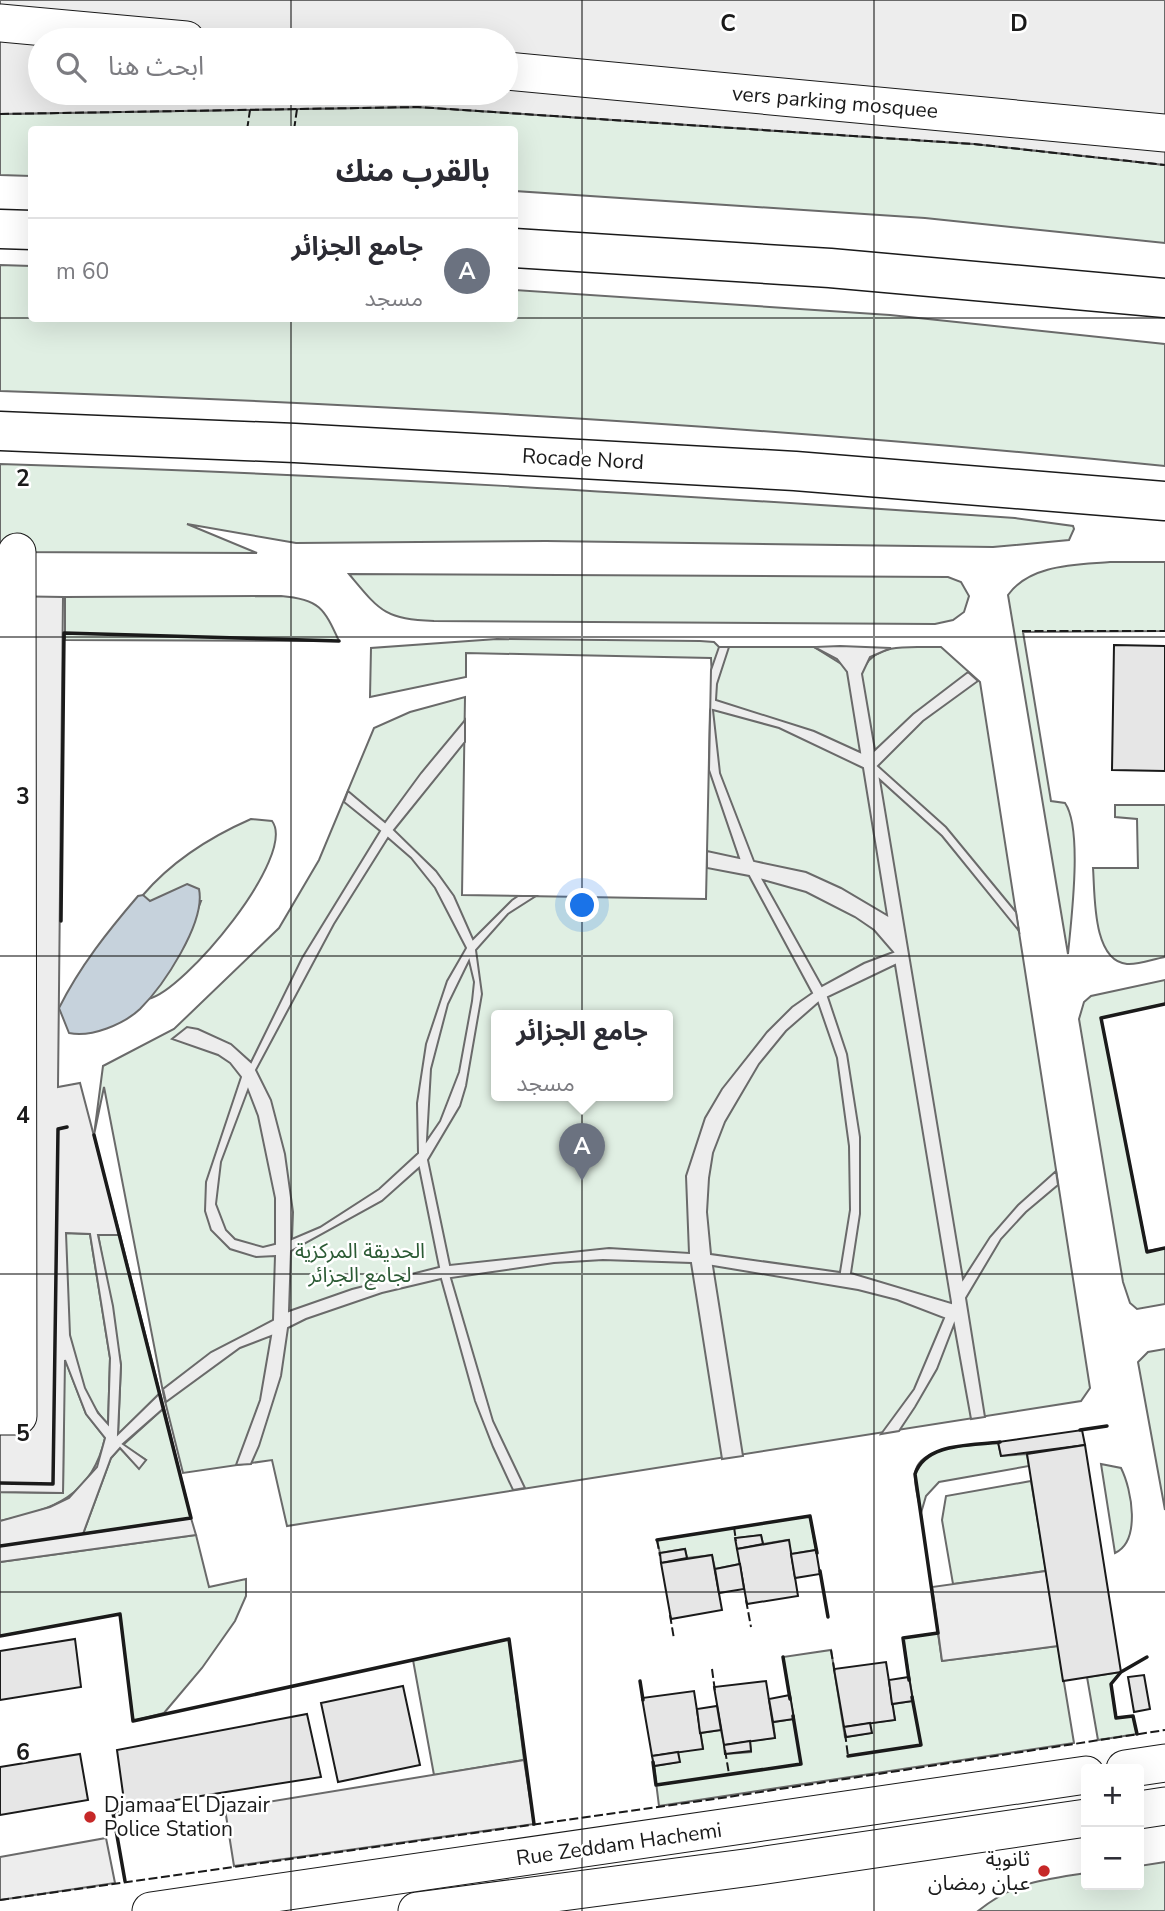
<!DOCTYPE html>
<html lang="ar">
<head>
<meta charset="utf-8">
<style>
	:root { --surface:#fff; --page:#f7f7f7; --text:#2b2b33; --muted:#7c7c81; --line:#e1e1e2; --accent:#db2777 }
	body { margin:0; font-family:"Nunito Sans","Noto Sans Arabic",sans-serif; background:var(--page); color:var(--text); direction:rtl }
	.controls { position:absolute; right:21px; bottom:21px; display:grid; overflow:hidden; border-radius:7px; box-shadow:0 7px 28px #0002 }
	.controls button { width:63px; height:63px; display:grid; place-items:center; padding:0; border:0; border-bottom:2px solid var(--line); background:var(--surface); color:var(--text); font:35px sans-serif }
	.you { position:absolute; left:583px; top:906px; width:24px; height:24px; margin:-18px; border:5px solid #fff; border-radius:50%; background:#1a73e8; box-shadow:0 0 0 10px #1a73e833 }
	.badge { display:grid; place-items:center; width:46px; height:46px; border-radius:50%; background:var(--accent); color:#fff; font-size:23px; font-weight:700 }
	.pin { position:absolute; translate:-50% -58px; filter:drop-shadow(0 2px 4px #0008) }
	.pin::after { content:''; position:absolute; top:37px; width:24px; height:21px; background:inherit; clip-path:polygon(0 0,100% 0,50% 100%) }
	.popup { position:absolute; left:491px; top:1010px; width:182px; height:91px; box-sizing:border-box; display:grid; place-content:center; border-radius:7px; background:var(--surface); filter:drop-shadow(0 2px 5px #0005); font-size:23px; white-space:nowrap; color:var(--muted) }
	.popup b { font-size:26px; color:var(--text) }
	.popup::after { content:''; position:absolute; left:50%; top:100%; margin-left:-14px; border:14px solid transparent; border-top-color:var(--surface) }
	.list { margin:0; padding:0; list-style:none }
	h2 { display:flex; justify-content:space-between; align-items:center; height:91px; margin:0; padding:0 28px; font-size:30px }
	h2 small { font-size:23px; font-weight:400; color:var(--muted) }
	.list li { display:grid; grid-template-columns:46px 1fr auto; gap:21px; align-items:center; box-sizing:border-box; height:105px; padding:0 28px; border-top:2px solid var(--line) }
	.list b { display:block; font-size:26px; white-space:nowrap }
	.list p { margin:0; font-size:23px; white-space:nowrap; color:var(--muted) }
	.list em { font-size:23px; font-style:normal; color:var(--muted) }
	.icon { flex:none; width:38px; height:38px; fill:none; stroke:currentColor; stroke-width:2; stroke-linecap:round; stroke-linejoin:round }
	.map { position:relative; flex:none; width:1165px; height:1911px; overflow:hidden; direction:ltr }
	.search { position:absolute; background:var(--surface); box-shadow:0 7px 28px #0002; left:28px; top:28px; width:490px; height:77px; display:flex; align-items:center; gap:18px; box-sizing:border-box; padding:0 24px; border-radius:38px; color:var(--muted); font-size:26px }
	.panel { position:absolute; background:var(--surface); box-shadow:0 7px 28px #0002; left:28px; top:126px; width:490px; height:196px; border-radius:7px; direction:rtl }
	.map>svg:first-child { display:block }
	.green { fill:#e0efe3; stroke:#6a6a6a; stroke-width:2; fill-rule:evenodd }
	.parking { fill:#ededed; stroke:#6a6a6a; stroke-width:2; fill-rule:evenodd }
	.water { fill:#c6d2dc; stroke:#6a6a6a; stroke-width:2 }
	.building { fill:#e6e6e6; stroke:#1a1a1a; stroke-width:2 }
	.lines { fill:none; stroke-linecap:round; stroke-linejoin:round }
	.minor-casing { stroke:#1a1a1a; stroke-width:39 }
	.highway-casing { stroke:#1a1a1a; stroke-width:41 }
	.minor { stroke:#fff; stroke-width:37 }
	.highway { stroke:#fff; stroke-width:38 }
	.fence { stroke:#1a1a1a; stroke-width:2; stroke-dasharray:9 3.5; stroke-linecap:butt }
	.wall { stroke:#1a1a1a; stroke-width:3.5 }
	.grid { fill:none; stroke:#1a1a1a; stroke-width:2; stroke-opacity:0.55 }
	.poi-dot { fill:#c62828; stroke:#fff; stroke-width:2.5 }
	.labels { text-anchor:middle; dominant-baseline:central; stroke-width:5; stroke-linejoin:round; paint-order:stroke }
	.street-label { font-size:21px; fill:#1a1a1a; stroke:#fff }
	.park-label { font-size:21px; fill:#2b5a34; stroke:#fff }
	.poi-label { font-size:21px; fill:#1a1a1a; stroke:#fff; text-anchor:start }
	.grid-label { font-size:23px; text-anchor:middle; font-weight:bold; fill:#1a1a1a; stroke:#fff; stroke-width:5; stroke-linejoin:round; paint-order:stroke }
</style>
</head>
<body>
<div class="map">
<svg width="1165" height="1911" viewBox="0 0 1165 1911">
	<rect width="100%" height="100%" fill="#fff"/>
	<g class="green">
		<polygon points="418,107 974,144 1165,165 1165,243 925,218 515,191 514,130 32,130 31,176 0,175 0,114"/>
		<path d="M 0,265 L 31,266 L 32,318 L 514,318 L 515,290 L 890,315 L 1165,344 L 1165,466 C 778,427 389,404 0,391 Z"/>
		<path d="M 0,464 C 339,474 677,495 1015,518 L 1073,526 L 1074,529 L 1069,540 L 993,547 L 546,541 L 296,543 L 187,524 L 257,553 L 0,552 Z"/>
		<path d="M 1110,562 L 1165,562 L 1165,631 L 1023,632 L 1051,801 L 1065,803 C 1083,829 1071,921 1068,954 L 1008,595 C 1030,564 1076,565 1110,562 Z"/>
		<path d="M 349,574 L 948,577 L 961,582 L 969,596 L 964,612 L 953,620 L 935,624 L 434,621 C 384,619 380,611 349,574 Z"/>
		<path d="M 281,596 C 319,599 324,608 339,641 L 65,640 L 65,597 Z"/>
		<path d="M 497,639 L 700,641 L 714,642 L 719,647 L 814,647 L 843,665 L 865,666 C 879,641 917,648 941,647 L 980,682 L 1090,1388 L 1081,1401 L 287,1526 L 272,1460 L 183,1473 L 164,1397 L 104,1087 L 94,1135 L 103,1066 L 174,1029 L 279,928 L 319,860 L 374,728 L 410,712 L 465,697 L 462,895 L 706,899 L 710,711 L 713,701 L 711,658 L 466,653 L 466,677 L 370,697 L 371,648 ZM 496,1015 L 668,1015 L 668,1095 L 496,1095 Z"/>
		<path d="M 1115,805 L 1165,805 L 1165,957 C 1153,959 1139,965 1127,964 C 1092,961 1095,893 1093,868 L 1138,868 L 1137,819 L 1115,817 Z"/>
		<path d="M 251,819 L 272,821 C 298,855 184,992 148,999 L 185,944 L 201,901 L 146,901 L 143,895 C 172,861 210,837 251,819 Z"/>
		<polygon points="1165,980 1165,1004 1101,1018 1147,1251 1165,1248 1165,1304 1137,1309 1130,1303 1123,1282 1079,1019 1084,1002 1091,996"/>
		<path d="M 65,1233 L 90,1234 L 110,1358 L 108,1424 C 62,1379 65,1293 65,1233 Z"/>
		<polygon points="98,1234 120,1235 160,1393 118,1435 121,1365"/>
		<polygon points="1165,1349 1165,1510 1138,1362 1148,1352"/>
		<path d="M 64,1357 L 86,1414 L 105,1438 C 92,1496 53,1510 0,1521 L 0,1492 L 63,1493 Z"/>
		<polygon points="164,1408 191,1518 83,1534 111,1458 120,1448 139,1468 146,1460 123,1445"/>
		<path d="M 998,1442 L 1001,1456 L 1027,1454 L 1029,1466 L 939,1482 L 926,1496 L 921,1513 C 919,1501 914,1486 915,1474 C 917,1445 976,1445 998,1442 Z"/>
		<path d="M 1101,1464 L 1121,1468 C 1132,1490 1141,1541 1115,1553 Z"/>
		<polygon points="1031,1481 1046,1571 953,1584 942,1520 946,1496"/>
		<polygon points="810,1516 816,1550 791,1554 788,1540 763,1544 761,1535 736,1538 740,1564 715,1569 712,1555 687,1558 685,1549 660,1553 657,1540"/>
		<polygon points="196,1535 209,1587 246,1579 246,1596 235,1621 202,1668 164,1713 133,1721 120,1614 0,1636 0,1562"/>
		<polygon points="938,1633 942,1661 1058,1646 1074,1743 659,1806 654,1766 679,1762 678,1752 703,1748 700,1733 721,1730 726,1754 751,1752 750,1741 775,1738 773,1722 794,1719 783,1657 831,1650 845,1737 871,1733 870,1723 895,1720 892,1704 913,1701 903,1638"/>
		<polygon points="509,1639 524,1760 434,1775 413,1660"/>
		<polygon points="1121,1672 1111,1684 1116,1718 1133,1716 1137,1734 1098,1740 1087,1677"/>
		<path d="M 1165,1862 L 1165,1911 L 978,1911 C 1014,1882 1042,1880 1086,1873 L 1086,1885 L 1139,1885 L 1139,1866 Z"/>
	</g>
	<g class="parking">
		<path d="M 0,0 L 1165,0 L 1165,165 L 974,144 L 418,107 L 0,114 ZM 40,40 L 506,40 L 506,93 L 40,93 Z"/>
		<path d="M 0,596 L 63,597 L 58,1087 L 80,1083 L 120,1235 L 98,1235 L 113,1306 L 121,1365 L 118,1434 L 160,1393 L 164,1408 L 123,1444 L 146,1460 L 139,1469 L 120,1448 L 111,1458 L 83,1534 L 191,1518 L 196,1535 L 0,1562 L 0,1521 L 50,1507 L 69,1498 L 97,1467 L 105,1438 L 86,1414 L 65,1360 L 63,1493 L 0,1492 ZM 66,1233 L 90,1234 L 110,1358 L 108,1424 L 98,1413 L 85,1388 L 70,1335 Z"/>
		<path d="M 840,646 L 891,648 L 870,657 L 862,674 L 875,750 L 913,714 L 968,672 L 978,681 L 923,721 L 878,766 L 946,827 L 1016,912 L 1019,931 L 942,836 L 880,780 L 963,1279 L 990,1237 L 1018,1205 L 1056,1171 L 1058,1185 L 1026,1212 L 1001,1239 L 966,1298 L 985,1417 L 971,1419 L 954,1325 L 937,1369 L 915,1407 L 899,1431 L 881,1434 L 914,1389 L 944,1318 L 897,1300 L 858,1290 L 713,1266 L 743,1456 L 722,1459 L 691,1263 L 603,1260 L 554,1263 L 451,1278 L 493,1421 L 525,1488 L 513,1490 L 493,1447 L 475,1401 L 441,1279 L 382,1293 L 306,1319 L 288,1328 L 281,1376 L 259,1446 L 251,1464 L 236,1465 L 260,1400 L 271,1336 L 240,1348 L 166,1402 L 163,1389 L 211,1352 L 273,1320 L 275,1256 L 256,1257 L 230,1249 L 211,1230 L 205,1211 L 206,1182 L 241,1077 L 230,1063 L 218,1055 L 172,1039 L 187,1027 L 198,1029 L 231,1044 L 251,1062 L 302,958 L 380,831 L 344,802 L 348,791 L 385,822 L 421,773 L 465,720 L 465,742 L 394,830 L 436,871 L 454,896 L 473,939 L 512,900 L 518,896 L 536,896 L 508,914 L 476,950 L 482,994 L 466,1086 L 460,1106 L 428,1160 L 450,1265 L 609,1248 L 689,1253 L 686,1176 L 705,1118 L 722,1089 L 767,1032 L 792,1007 L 812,993 L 749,876 L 707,868 L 707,851 L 739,858 L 709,770 L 711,670 L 719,647 L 729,647 L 717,684 L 716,700 L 814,731 L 860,752 L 847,672 L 837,659 L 814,647 ZM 713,710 L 779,728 L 863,768 L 887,915 L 841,888 L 806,872 L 754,861 L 720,773 ZM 388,838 L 411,858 L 435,888 L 466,948 L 447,981 L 426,1044 L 417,1103 L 418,1153 L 379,1189 L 320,1227 L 292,1239 L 293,1212 L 285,1154 L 271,1100 L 256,1070 L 334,924 ZM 763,880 L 806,892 L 855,917 L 874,930 L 893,952 L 864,963 L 822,986 ZM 469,961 L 474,982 L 472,1001 L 459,1072 L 440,1121 L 427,1140 L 431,1069 L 448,1004 ZM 895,965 L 951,1302 L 951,1303 L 851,1273 L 860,1214 L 860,1137 L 847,1054 L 828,997 ZM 818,1003 L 837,1058 L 849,1146 L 850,1210 L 840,1272 L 711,1254 L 707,1212 L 709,1178 L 713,1153 L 725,1122 L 759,1064 L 786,1031 ZM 248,1090 L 258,1116 L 275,1198 L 275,1244 L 263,1247 L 235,1239 L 226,1230 L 216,1204 L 221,1162 ZM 419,1168 L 439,1267 L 352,1289 L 289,1311 L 291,1251 L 382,1201 Z"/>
		<polygon points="1046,1571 1058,1646 942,1661 932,1587"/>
		<polygon points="524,1760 534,1824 234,1866 225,1809"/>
		<polygon points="106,1838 115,1883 0,1900 0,1857"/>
	</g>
	<path class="water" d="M 187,884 L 199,889 C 206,923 163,986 140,1009 C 124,1024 91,1038 69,1033 L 59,1008 C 80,966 108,931 138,896 L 143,895 L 150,901 Z"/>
	<g class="building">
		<polygon points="1114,645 1165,646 1165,771 1112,770"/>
		<polygon points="1082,1430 1085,1445 1001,1456 998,1442"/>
		<polygon points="1085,1445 1121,1672 1063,1681 1027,1454"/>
		<polygon points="761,1535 763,1544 737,1549 735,1538"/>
		<polygon points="789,1540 798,1596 747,1604 737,1549"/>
		<polygon points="685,1549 687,1558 661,1563 660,1553"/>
		<polygon points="816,1550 820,1574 795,1578 791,1554"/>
		<polygon points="712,1555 722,1610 671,1619 661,1563"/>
		<polygon points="740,1564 744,1589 719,1593 715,1569"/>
		<polygon points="75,1639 81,1687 0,1700 0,1651"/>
		<polygon points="886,1662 895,1720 844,1727 834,1669"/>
		<polygon points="1144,1675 1150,1709 1134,1712 1128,1677"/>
		<polygon points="909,1677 913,1701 892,1704 889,1680"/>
		<polygon points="766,1681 775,1738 724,1745 714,1687"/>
		<polygon points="403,1686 420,1765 338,1782 321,1703"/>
		<polygon points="694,1691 703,1749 652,1756 642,1698"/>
		<polygon points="790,1695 794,1719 773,1722 769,1699"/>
		<polygon points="717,1706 721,1730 700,1733 697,1709"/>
		<polygon points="307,1714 321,1777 125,1808 117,1750"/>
		<polygon points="870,1723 872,1733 846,1737 844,1727"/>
		<polygon points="750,1741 751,1751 725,1754 724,1745"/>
		<polygon points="678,1752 680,1762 654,1766 652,1756"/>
		<polygon points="80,1754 88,1800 0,1815 0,1767"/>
	</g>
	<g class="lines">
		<g class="minor-casing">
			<g id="minor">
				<polyline points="0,23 186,40"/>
				<polyline points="506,71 1165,133"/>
				<polyline points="0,1416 18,1416 17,552"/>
				<polyline points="1125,1769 1165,1763"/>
				<polyline points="1139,1810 1165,1806"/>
				<polyline points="151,1911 1086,1775"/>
				<polyline points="417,1911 752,1867 1086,1818"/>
			</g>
		</g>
		<g class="highway-casing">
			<g id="highway">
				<polyline points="0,229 32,230"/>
				<polyline points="514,248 830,268 1165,298"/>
				<polyline points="0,431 295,443 795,471 1165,501"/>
			</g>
		</g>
		<use href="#minor" class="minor"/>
		<use href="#highway" class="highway"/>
		<g class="fence">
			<polyline points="0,114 418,107 974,144 1165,165"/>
			<polyline points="247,130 250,110"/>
			<polyline points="294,130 297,109"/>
			<polyline points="1022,631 1165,631"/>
			<polyline points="734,1527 736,1541"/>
			<polyline points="657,1540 660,1556"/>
			<polyline points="746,1600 751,1627"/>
			<polyline points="670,1615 674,1639"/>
			<polyline points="831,1650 835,1674"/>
			<polyline points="712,1669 715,1691"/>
			<polyline points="845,1733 848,1756"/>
			<polyline points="725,1750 729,1774"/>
			<polyline points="0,1900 728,1797 1165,1730"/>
		</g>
		<g class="wall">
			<polyline points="61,921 64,633 339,641"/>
			<polyline points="1165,1004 1101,1018 1147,1252 1165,1248"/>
			<polyline points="1080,1430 1107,1426"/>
			<polyline points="0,1483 53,1484 58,1129 67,1127"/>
			<polyline points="657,1540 810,1516 817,1553"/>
			<polyline points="0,1546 191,1518 94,1135"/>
			<polyline points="820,1571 828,1617"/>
			<polyline points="0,1636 120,1614 133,1721 509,1639 534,1824"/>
			<polyline points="783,1657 790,1699"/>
			<path d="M 909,1680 L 903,1638 L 938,1633 L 915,1474 C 926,1442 972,1446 1000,1442"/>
			<polyline points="640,1681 643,1700"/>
			<polyline points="1137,1734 1133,1716 1116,1718 1111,1684 1121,1672 1147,1657"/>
			<polyline points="848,1756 921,1745 912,1697"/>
			<polyline points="653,1762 656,1785 801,1764 793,1716"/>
			<polyline points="121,1811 113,1813 125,1881"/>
		</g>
	</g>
	<path class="grid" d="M 291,0 L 291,40M 582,0 L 582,1911M 874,0 L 874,1911M 291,93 L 291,130M 0,318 L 32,318M 32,318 L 514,318M 291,318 L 291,1911M 514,318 L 1165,318M 0,637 L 1165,637M 0,956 L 1165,956M 0,1274 L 1165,1274M 0,1592 L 1165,1592"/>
	<g class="poi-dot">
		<circle cx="90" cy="1817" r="7"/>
		<circle cx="1044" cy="1871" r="7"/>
	</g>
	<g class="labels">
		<g class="street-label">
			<text transform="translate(835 102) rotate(5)">vers parking mosquee</text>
			<text transform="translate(583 459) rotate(3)">Rocade Nord</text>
			<text transform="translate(619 1844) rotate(-8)">Rue Zeddam Hachemi</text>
		</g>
		<g class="park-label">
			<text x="360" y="1251">الحديقة المركزية<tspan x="360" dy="24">لجامع الجزائر</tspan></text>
		</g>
		<g class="poi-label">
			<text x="104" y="1805">Djamaa El Djazair<tspan x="104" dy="24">Police Station</tspan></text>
			<text x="1030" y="1859" text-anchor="end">ثانوية<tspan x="1030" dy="24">عبان رمضان</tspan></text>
		</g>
	</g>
	<g class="grid-label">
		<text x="728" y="31">C</text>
		<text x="1019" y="31">D</text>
		<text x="23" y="486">2</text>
		<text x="23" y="804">3</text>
		<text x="23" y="1123">4</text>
		<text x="23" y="1441">5</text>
		<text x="23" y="1760">6</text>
	</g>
</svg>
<div class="controls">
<button>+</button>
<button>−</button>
</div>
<div class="you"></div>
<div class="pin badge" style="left:582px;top:1181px;background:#6b7280">A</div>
<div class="popup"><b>جامع الجزائر</b>مسجد</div>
<div class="search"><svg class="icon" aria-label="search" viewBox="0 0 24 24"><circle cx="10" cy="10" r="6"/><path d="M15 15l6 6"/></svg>ابحث هنا</div>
<section class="panel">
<h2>بالقرب منك<small></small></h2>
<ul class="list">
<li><span class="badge" style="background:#6b7280">A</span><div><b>جامع الجزائر</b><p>مسجد</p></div><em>60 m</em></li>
</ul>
</section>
</div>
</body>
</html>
